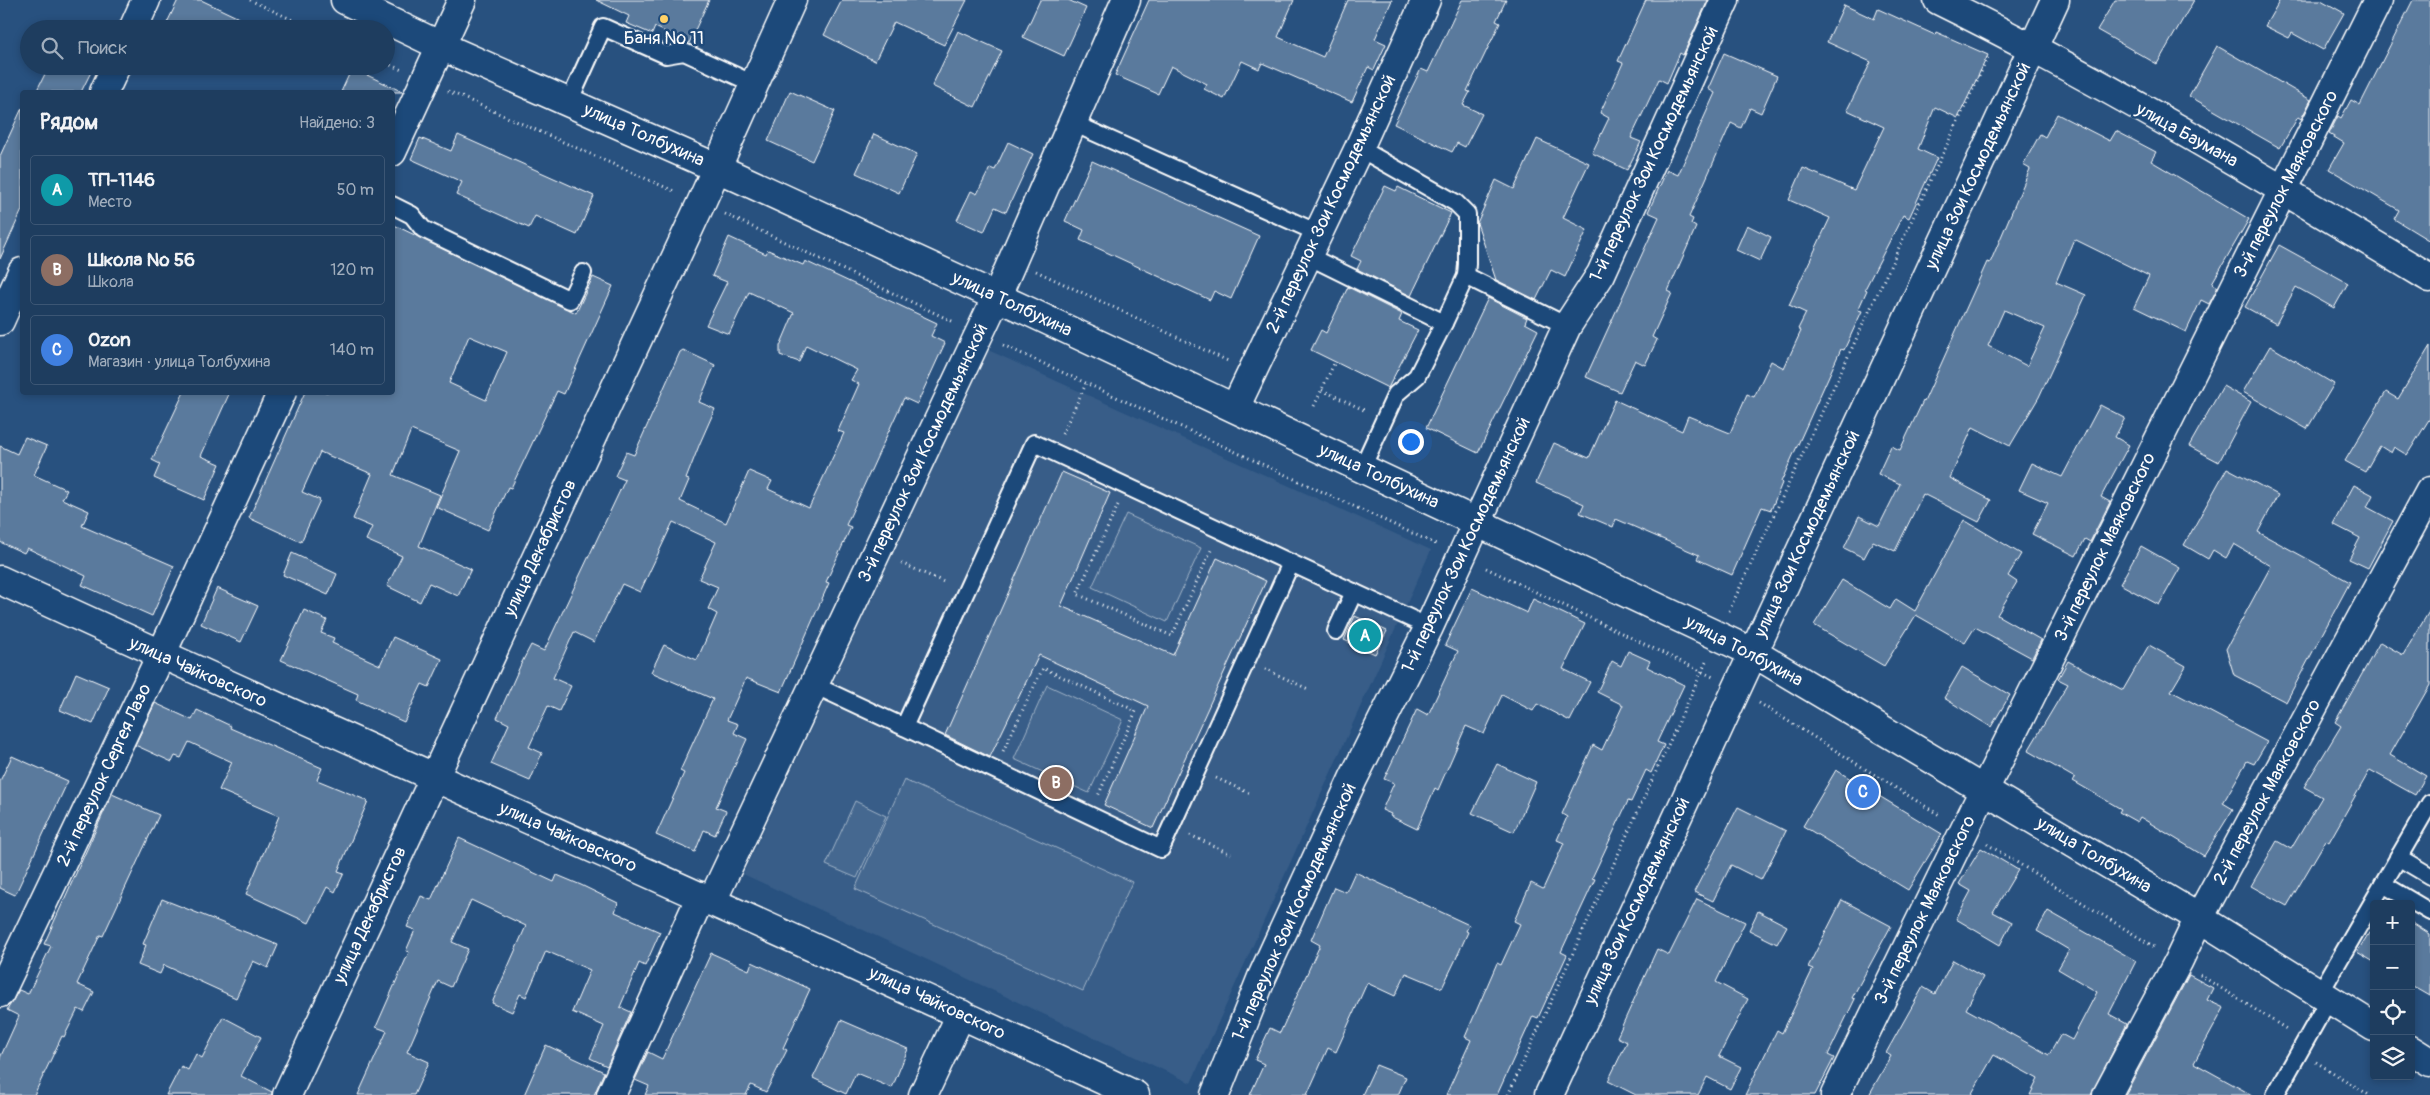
<!DOCTYPE html>
<html lang="ru">
<head>
<meta charset="utf-8">
<style>
	:root { --surface:#1e3d5f; --page:#2b4868; --text:#f1f3f6; --muted:#a1aebd; --line:#3c5674; --accent:#8c9099 }
	body { margin:0; font-family:Pangolin,sans-serif; background:var(--page); color:var(--text) }
	.controls { position:absolute; right:15px; bottom:15px; display:grid; overflow:hidden; border-radius:5px; box-shadow:0 2px 8px #0003 }
	.controls button { width:45px; height:45px; display:grid; place-items:center; padding:0; border:0; border-bottom:1px solid var(--line); background:var(--surface); color:var(--text); font:25px sans-serif }
	.you { position:absolute; left:1410px; top:441px; width:18px; height:18px; margin:-12px; border:4px solid #fff; border-radius:50%; background:#1a73e8; box-shadow:0 0 0 8px #1a73e833 }
	.badge { display:grid; place-items:center; width:32px; height:32px; border-radius:50%; background:var(--accent); color:#fff; font-size:16px; font-weight:700 }
	.pin { position:absolute; translate:-50% -50%; border:2px solid #fff; box-shadow:0 1px 5px #0006 }
	.list { margin:0; padding:0; list-style:none }
	h2 { display:flex; justify-content:space-between; align-items:center; height:65px; margin:0; padding:0 20px; font-size:21px }
	h2 small { font-size:16px; font-weight:400; color:var(--muted) }
	.list li { display:grid; grid-template-columns:32px 1fr auto; gap:15px; align-items:center; box-sizing:border-box; height:70px; margin:0 10px 10px; padding:0 10px; border:1px solid var(--line); border-radius:5px }
	.list b { display:block; font-size:19px; white-space:nowrap }
	.list p { margin:0; font-size:16px; white-space:nowrap; color:var(--muted) }
	.list em { font-size:16px; font-style:normal; color:var(--muted) }
	.icon { flex:none; width:28px; height:28px; fill:none; stroke:currentColor; stroke-width:2; stroke-linecap:round; stroke-linejoin:round }
	.map { position:relative; flex:none; width:2430px; height:1095px; overflow:hidden }
	.search { position:absolute; background:var(--surface); box-shadow:0 2px 8px #0003; left:20px; top:20px; width:375px; height:55px; display:flex; align-items:center; gap:12px; box-sizing:border-box; padding:0 18px; border-radius:28px; color:var(--muted); font-size:19px }
	.panel { position:absolute; background:var(--surface); box-shadow:0 2px 8px #0003; left:20px; top:90px; width:375px; height:305px; border-radius:5px }
	.map>svg:first-child { display:block }
	.built { fill:#375d88 }
	.green { fill:#446890; stroke:#a2b4c8 }
	.building { fill:#5a7a9d; stroke:#fff; fill-rule:evenodd }
	.lines { fill:none; stroke-linecap:round; stroke-linejoin:round }
	.service-casing { stroke:#fff; stroke-width:20 }
	.minor-casing { stroke:#fff; stroke-width:31 }
	.path { stroke:#fff; stroke-width:3; stroke-dasharray:1 4; stroke-linecap:butt }
	.service { stroke:#1f4a7a; stroke-width:16 }
	.minor { stroke:#1f4a7a; stroke-width:28 }
	.poi-dot { fill:#ffd166; stroke:#1f4a7a; stroke-width:2 }
	.labels { text-anchor:middle; dominant-baseline:central; stroke-width:5; stroke-linejoin:round; paint-order:stroke }
	.poi-label { font-size:18px; fill:#fff; stroke:#1f4a7a }
	.street-label { font-size:18px; fill:#fff; stroke:#1f4a7a }
</style>
</head>
<body>
<div class="map">
<svg width="2430" height="1095" viewBox="0 0 2430 1095">
	<rect width="100%" height="100%" fill="#28517f"/>
	<filter id="ink" filterUnits="userSpaceOnUse"><feTurbulence type="fractalNoise" baseFrequency=".02" numOctaves="2"/><feDisplacementMap in="SourceGraphic" scale="10" xChannelSelector="R" yChannelSelector="G"/><feConvolveMatrix kernelMatrix="1 2 1 2 8 2 1 2 1" color-interpolation-filters="sRGB"/></filter>
	<g filter="url(#ink)">
		<polygon class="built" points="988,350 1431,550 1191,1083 743,874"/>
		<g class="green">
			<polygon points="1126,514 1201,548 1167,622 1092,587"/>
			<polygon points="1047,685 1123,720 1089,793 1014,759"/>
			<polygon points="904,780 1132,882 1083,991 855,889"/>
			<polygon points="855,801 886,816 857,878 826,865"/>
		</g>
		<g class="building">
			<polygon points="178,0 201,0 262,29 164,29"/>
			<polygon points="596,0 709,0 689,43 655,27 652,34 626,23 629,16"/>
			<polygon points="842,0 967,0 944,45 894,22 875,61 824,35"/>
			<polygon points="1040,0 1068,0 1086,8 1064,56 1023,37"/>
			<polygon points="1149,0 1294,0 1278,37 1323,57 1348,0 1392,0 1375,39 1386,44 1374,70 1368,67 1352,102 1262,63 1259,69 1242,61 1224,99 1204,89 1207,84 1171,66 1158,94 1115,75"/>
			<polygon points="1462,0 1506,0 1496,21 1500,23 1467,91 1470,92 1463,105 1482,114 1465,147 1457,143 1452,152 1394,124 1421,69 1428,72"/>
			<polygon points="1646,0 1708,0 1683,55 1680,53 1667,83 1659,79 1631,138 1641,142 1627,170 1592,153 1609,118 1600,113 1623,63 1618,61"/>
			<polygon points="2115,0 2194,0 2157,64 2097,30"/>
			<polygon points="2280,0 2321,0 2344,13 2323,50 2292,33 2289,38 2265,26"/>
			<polygon points="2413,0 2430,0 2430,241 2394,219 2399,210 2329,169 2344,143 2329,134 2338,116 2341,118 2351,100 2360,105"/>
			<polygon points="1844,5 1874,19 1878,9 1935,35 1936,32 1988,55 1958,118 1935,107 1918,149 1937,158 1909,218 1903,215 1865,289 1867,290 1858,310 1862,311 1844,350 1841,349 1781,482 1782,483 1771,510 1762,507 1732,575 1697,559 1699,555 1616,519 1613,527 1580,513 1584,504 1536,483 1554,443 1589,458 1615,400 1682,431 1688,416 1730,433 1747,394 1754,397 1771,361 1784,368 1801,331 1798,329 1806,313 1789,305 1830,218 1789,200 1803,168 1854,190 1884,127 1847,110 1871,62 1827,42"/>
			<polygon points="958,31 1002,51 975,107 932,86"/>
			<polygon points="2217,46 2311,100 2301,119 2298,117 2280,148 2189,96"/>
			<polygon points="1724,53 1777,76 1761,113 1750,108 1741,128 1731,123 1689,217 1693,219 1691,224 1696,227 1668,291 1672,293 1652,337 1657,340 1645,365 1635,360 1620,392 1586,377 1659,217 1648,212 1667,170 1678,175 1715,93 1708,89"/>
			<polygon points="49,66 94,66 81,92 36,92"/>
			<polygon points="352,68 403,92 341,92"/>
			<polygon points="790,91 835,111 812,161 768,141"/>
			<polygon points="22,108 22,210 0,259 0,156"/>
			<path d="M 2057,114 L 2110,141 L 2116,131 L 2156,152 L 2151,161 L 2249,219 L 2212,283 L 2218,287 L 2209,304 L 2201,300 L 2186,332 L 2134,307 L 2149,276 L 2074,239 L 2056,282 L 2086,295 L 2039,397 L 2010,446 L 1973,427 L 1950,478 L 1991,500 L 1979,522 L 1923,494 L 1895,551 L 1873,541 L 1864,558 L 1844,548 L 1859,516 L 1879,526 L 1900,484 L 1878,474 L 1891,446 L 1900,450 L 1923,401 L 1924,402 L 1987,262 L 1990,263 L 2030,169 L 2023,165 L 2040,134 L 2045,137 ZM 2004,310 L 2045,328 L 2027,366 L 1988,346 Z"/>
			<polygon points="874,134 917,154 899,193 856,173"/>
			<polygon points="458,135 594,196 577,235 535,216 529,228 456,195 462,182 411,159 420,138 451,151"/>
			<polygon points="1537,139 1589,163 1563,218 1587,230 1565,277 1551,270 1536,300 1496,280 1477,223 1496,180 1514,189"/>
			<polygon points="1008,142 1033,154 1006,212 995,207 984,232 957,220 971,191 977,194 990,168 995,170"/>
			<polygon points="1092,161 1259,236 1231,299 1214,291 1210,300 1080,240 1084,230 1065,221"/>
			<polygon points="1385,186 1396,191 1398,187 1451,213 1411,296 1357,269 1361,261 1351,256"/>
			<path d="M 392,224 L 576,313 L 593,277 L 613,286 L 564,394 L 557,391 L 511,488 L 508,487 L 488,530 L 436,507 L 460,451 L 411,430 L 393,475 L 440,495 L 419,546 L 471,569 L 458,596 L 429,583 L 420,602 L 387,586 L 402,556 L 366,540 L 372,527 L 353,519 L 372,474 L 320,452 L 302,492 L 320,500 L 301,542 L 249,518 L 305,392 L 392,392 ZM 469,336 L 507,352 L 486,400 L 449,383 Z"/>
			<polygon points="1747,225 1771,237 1760,261 1736,250"/>
			<polygon points="729,237 766,254 768,250 803,265 805,261 937,323 931,336 945,343 917,404 904,398 892,424 846,525 851,527 826,582 829,583 781,692 746,678 727,720 738,724 734,733 747,739 716,807 726,811 715,835 704,830 695,852 656,835 684,773 680,771 713,699 651,672 664,645 697,660 717,614 708,609 718,587 699,579 716,542 673,522 640,592 622,584 594,642 574,632 553,678 571,686 559,711 548,706 529,747 542,753 530,781 491,764 509,724 497,718 521,664 531,645 544,651 625,480 615,476 626,452 634,455 680,352 683,350 715,365 699,402 715,409 700,443 686,479 689,480 680,501 726,523 749,471 772,481 768,489 809,508 844,433 838,431 859,384 851,380 857,370 806,345 799,362 780,355 780,346 794,313 749,292 729,334 706,325 727,282 712,276"/>
			<polygon points="2279,245 2348,283 2334,308 2296,287 2276,324 2245,307"/>
			<polygon points="1348,287 1402,314 1399,321 1418,330 1388,388 1311,350 1321,330 1326,333"/>
			<polygon points="1488,298 1527,318 1525,323 1538,330 1478,453 1426,428"/>
			<polygon points="2270,346 2334,384 2307,429 2243,392"/>
			<polygon points="2430,346 2430,418 2407,455 2394,447 2391,453 2380,446 2365,472 2345,461 2386,392 2398,399"/>
			<polygon points="2223,386 2251,402 2219,462 2189,446"/>
			<polygon points="184,392 230,392 201,456 220,464 204,500 154,478 160,464 152,460"/>
			<polygon points="2100,405 2125,418 2115,437 2129,445 2101,497 2110,502 2090,542 2085,539 2076,556 2032,534 2048,503 2019,490 2032,463 2062,477"/>
			<polygon points="25,437 47,446 34,475 67,490 62,499 89,511 82,526 174,566 152,616 82,585 86,576 27,548 24,553 0,542 0,446 17,454"/>
			<polygon points="2227,468 2278,495 2258,532 2350,582 2286,702 2234,675 2226,649 2271,566 2234,544 2226,558 2213,550 2208,559 2184,545"/>
			<polygon points="1062,472 1110,493 1061,606 1173,655 1217,558 1266,581 1153,828 1104,805 1148,706 1039,655 990,757 945,735"/>
			<polygon points="2354,485 2373,495 2367,507 2393,521 2368,568 2349,559 2360,538 2333,524"/>
			<polygon points="1964,520 2021,554 2008,576 2017,582 1997,615 2041,640 2032,658 1975,627 1965,643 1916,615 1884,666 1814,625 1842,580 1890,609 1896,599 1915,611"/>
			<polygon points="2141,546 2180,568 2159,605 2120,584"/>
			<polygon points="292,553 337,574 328,595 283,575"/>
			<polygon points="217,588 258,606 241,642 201,624"/>
			<polygon points="1472,588 1527,613 1533,599 1585,624 1563,669 1590,682 1570,721 1537,704 1533,711 1502,695 1484,734 1466,726 1438,790 1435,788 1417,829 1390,816 1391,814 1382,810 1394,783 1384,779 1417,709 1428,715 1458,651 1445,645"/>
			<polygon points="304,610 327,620 321,633 334,638 332,643 380,665 393,637 442,659 429,687 422,684 404,722 356,700 358,694 281,660"/>
			<polygon points="2430,610 2430,685 2390,755 2426,776 2415,795 2370,770 2329,842 2326,840 2287,906 2251,886 2277,841 2291,849 2322,797 2304,787 2341,726 2335,722 2380,642 2403,655"/>
			<polygon points="1355,616 1387,631 1375,654 1344,640"/>
			<polygon points="2149,645 2186,666 2171,691 2267,742 2254,764 2247,761 2223,803 2233,809 2204,856 2140,817 2137,822 2119,812 2121,809 2073,781 2075,778 2028,751 2068,684 2058,679 2068,661 2123,690"/>
			<polygon points="1628,651 1650,661 1647,667 1684,685 1657,742 1664,745 1651,773 1646,770 1631,802 1628,801 1592,878 1595,879 1561,952 1567,955 1538,1018 1533,1016 1497,1095 1446,1095 1471,1040 1465,1037 1497,963 1501,965 1520,924 1514,921 1531,883 1543,889 1564,843 1557,840 1567,817 1562,814 1593,745 1602,750 1623,705 1597,692 1612,661 1621,666"/>
			<polygon points="1962,667 2010,695 1991,727 1944,698"/>
			<polygon points="76,673 109,687 93,724 60,710"/>
			<polygon points="155,703 192,720 197,710 231,726 230,728 322,768 317,780 368,801 338,871 344,873 335,892 327,887 309,923 246,894 279,816 219,790 232,762 189,742 181,758 175,756 172,762 135,745"/>
			<polygon points="12,756 68,781 15,895 0,888 0,781"/>
			<polygon points="1497,764 1536,782 1514,832 1472,813"/>
			<polygon points="1836,770 1942,834 1908,890 1803,826"/>
			<polygon points="112,794 159,815 103,936 100,935 77,984 94,992 84,1012 78,1009 64,1037 62,1036 34,1095 0,1095 0,1058 19,1016 7,1010 19,990 28,994 51,946 44,944"/>
			<polygon points="1738,807 1786,831 1761,880 1731,865 1713,901 1694,892"/>
			<polygon points="459,838 554,882 557,875 581,885 618,903 615,912 660,932 645,966 639,963 620,1007 631,1012 607,1066 590,1058 604,1026 572,1012 590,970 546,951 526,997 520,994 512,1012 492,1003 526,926 471,900 452,942 468,949 451,987 438,981 407,1052 429,1062 414,1095 358,1095 387,1031 376,1027 409,952 406,951 415,930 407,927 421,896 431,900"/>
			<polygon points="1981,848 2018,870 1993,912 2012,922 2000,945 1956,919 1971,891 1959,884"/>
			<polygon points="1355,872 1469,925 1466,931 1468,932 1455,961 1442,988 1406,973 1395,996 1367,983 1336,1052 1328,1048 1307,1095 1250,1095 1264,1064 1255,1060 1262,1045 1270,1028 1280,1033 1320,945 1311,940 1334,887 1346,892"/>
			<polygon points="162,899 278,945 268,968 253,961 236,998 164,965 160,974 138,965 146,945 143,944"/>
			<polygon points="1697,899 1745,922 1716,982 1748,999 1719,1056 1741,1067 1730,1089 1707,1077 1698,1095 1636,1095 1608,1081 1627,1042 1617,1037 1657,949 1669,955"/>
			<polygon points="1842,900 1891,926 1852,998 1855,999 1828,1055 1834,1058 1815,1095 1745,1095 1777,1030 1782,1033 1813,969 1808,967"/>
			<polygon points="1758,911 1787,926 1777,944 1749,930"/>
			<polygon points="2048,911 2136,961 2109,1014 2127,1024 2091,1095 2030,1095 2038,1079 1994,1055 1971,1095 1869,1095 1891,1056 1886,1053 1923,987 1935,994 1953,960 1983,977 1966,1009 2049,1055 2061,1034 2072,1040 2097,992 2058,969 2069,950 2037,931"/>
			<polygon points="2411,922 2430,934 2430,996 2411,985"/>
			<polygon points="2374,925 2374,962 2357,952"/>
			<polygon points="711,953 749,970 752,962 810,989 783,1048 787,1050 766,1092 751,1085 746,1095 645,1095 649,1086 635,1080 648,1052 662,1059"/>
			<polygon points="2189,975 2213,988 2207,1000 2224,1008 2194,1063 2252,1095 2125,1095"/>
			<polygon points="223,1017 261,1037 241,1076 272,1092 272,1095 166,1095 181,1066 188,1070 196,1054 202,1058"/>
			<polygon points="841,1020 908,1049 892,1088 856,1073 846,1094 813,1078"/>
			<polygon points="546,1045 604,1072 594,1095 524,1095"/>
			<polygon points="1376,1065 1406,1077 1398,1095 1362,1095"/>
		</g>
		<g class="lines">
			<g class="service-casing">
				<g id="service">
					<polyline points="569,102 603,27 666,55 684,52 754,84"/>
					<polyline points="1073,123 1318,233"/>
					<polyline points="1359,148 1456,203 1467,214 1467,264 1466,276 1444,323"/>
					<polyline points="392,205 412,215 423,229 570,300 583,273"/>
					<polyline points="1308,256 1444,323 1417,376 1396,394 1362,468"/>
					<polyline points="1466,276 1567,326"/>
					<polygon points="1034,443 1291,563 1161,849 904,727"/>
					<polyline points="1291,563 1429,627"/>
					<polyline points="1336,631 1354,592"/>
					<polyline points="814,685 904,727"/>
					<polyline points="2398,857 2430,876"/>
					<polyline points="2383,884 2430,912"/>
					<polyline points="2320,993 2430,803"/>
					<polyline points="2275,1095 2329,999"/>
				</g>
			</g>
			<g class="minor-casing">
				<g id="minor">
					<polyline points="345,0 441,46 717,168 1030,312 1752,652 2199,918 2374,1027"/>
					<path d="M 1938,0 C 2107,83 2269,181 2430,278"/>
					<polyline points="133,29 146,0"/>
					<polyline points="104,92 116,66"/>
					<polyline points="392,152 462,0"/>
					<polyline points="0,321 22,272"/>
					<polyline points="1235,408 1359,148 1426,0"/>
					<path d="M 0,580 C 377,755 759,919 1135,1095"/>
					<polyline points="712,901 997,296 1126,0"/>
					<polyline points="0,993 161,655 282,392"/>
					<polyline points="2411,1050 2430,1062"/>
					<polyline points="287,1095 701,203 792,0"/>
					<polyline points="611,1095 701,896"/>
					<polyline points="923,1095 961,1014"/>
					<polyline points="1215,1095 1262,977 1353,779 1429,627 1567,326 1601,274 1725,0"/>
					<polyline points="1549,1095 2055,0"/>
					<polyline points="1835,1095 1984,790 2378,0"/>
					<polyline points="2107,1095 2178,962 2199,918 2430,491"/>
				</g>
			</g>
			<g class="path">
				<polyline points="250,0 312,29"/>
				<polyline points="386,63 402,70"/>
				<polyline points="448,91 676,192"/>
				<polyline points="725,214 954,322"/>
				<polyline points="1036,271 1228,361"/>
				<polyline points="1003,345 1438,545"/>
				<polyline points="1322,390 1366,411"/>
				<polyline points="1314,406 1334,364"/>
				<polyline points="1062,434 1086,384"/>
				<polyline points="1118,505 1077,594 1172,636 1212,548"/>
				<polyline points="901,563 946,583"/>
				<polyline points="1486,568 1713,677"/>
				<polyline points="1729,611 1989,55"/>
				<polyline points="1265,669 1308,689"/>
				<polyline points="1759,703 1941,816"/>
				<polyline points="1003,751 1043,668 1136,711 1098,796"/>
				<polyline points="1216,778 1251,794"/>
				<polyline points="1190,835 1231,854"/>
				<polyline points="1987,844 2156,948"/>
				<polyline points="2200,975 2288,1030"/>
				<polyline points="2316,1062 2369,1095"/>
				<polyline points="1508,1095 1707,660"/>
			</g>
			<use href="#service" class="service"/>
			<use href="#minor" class="minor"/>
		</g>
	</g>
	<circle class="poi-dot" cx="664" cy="19" r="5"/>
	<g class="labels">
		<g class="poi-label">
			<text x="664" y="38">Баня № 11</text>
		</g>
		<g class="street-label">
			<text transform="translate(644 135) rotate(24)">улица Толбухина</text>
			<text transform="translate(2187 135) rotate(29)">улица Баумана</text>
			<text transform="translate(1654 154) rotate(-65)">1-й переулок Зои Космодемьянской</text>
			<text transform="translate(1978 166) rotate(-65)">улица Зои Космодемьянской</text>
			<text transform="translate(2286 184) rotate(-63)">3-й переулок Маяковского</text>
			<text transform="translate(1331 204) rotate(-65)">2-й переулок Зои Космодемьянской</text>
			<text transform="translate(1012 304) rotate(25)">улица Толбухина</text>
			<text transform="translate(923 453) rotate(-65)">3-й переулок Зои Космодемьянской</text>
			<text transform="translate(1379 476) rotate(25)">улица Толбухина</text>
			<text transform="translate(1807 534) rotate(-65)">улица Зои Космодемьянской</text>
			<text transform="translate(1466 545) rotate(-65)">1-й переулок Зои Космодемьянской</text>
			<text transform="translate(2105 547) rotate(-64)">3-й переулок Маяковского</text>
			<text transform="translate(540 548) rotate(-65)">улица Декабристов</text>
			<text transform="translate(1744 651) rotate(28)">улица Толбухина</text>
			<text transform="translate(198 672) rotate(24)">улица Чайковского</text>
			<text transform="translate(104 775) rotate(-65)">2-й переулок Сергея Лазо</text>
			<text transform="translate(2267 792) rotate(-62)">2-й переулок Маяковского</text>
			<text transform="translate(568 837) rotate(24)">улица Чайковского</text>
			<text transform="translate(2094 855) rotate(31)">улица Толбухина</text>
			<text transform="translate(1637 901) rotate(-65)">улица Зои Космодемьянской</text>
			<text transform="translate(1925 910) rotate(-64)">3-й переулок Маяковского</text>
			<text transform="translate(1294 912) rotate(-66)">1-й переулок Зои Космодемьянской</text>
			<text transform="translate(370 915) rotate(-65)">улица Декабристов</text>
			<text transform="translate(937 1003) rotate(25)">улица Чайковского</text>
		</g>
	</g>
</svg>
<div class="controls">
<button>+</button>
<button>−</button>
<button><svg class="icon" aria-label="locate" viewBox="0 0 24 24"><circle cx="12" cy="12" r="6"/><path d="M12 2v4M12 18v4M2 12h4M18 12h4"/></svg></button>
<button><svg class="icon" aria-label="layers" viewBox="0 0 24 24"><path d="M12 4l9 5-9 5-9-5zM3 14l9 5 9-5"/></svg></button>
</div>
<div class="you"></div>
<div class="pin badge" style="left:1365px;top:636px;background:#0f9aa8">A</div>
<div class="pin badge" style="left:1056px;top:783px;background:#8d6e63">B</div>
<div class="pin badge" style="left:1863px;top:792px;background:#3f7fe0">C</div>
<div class="search"><svg class="icon" aria-label="search" viewBox="0 0 24 24"><circle cx="10" cy="10" r="6"/><path d="M15 15l6 6"/></svg>Поиск</div>
<section class="panel">
<h2>Рядом<small>Найдено: 3</small></h2>
<ul class="list">
<li><span class="badge" style="background:#0f9aa8">A</span><div><b>ТП-1146</b><p>Место</p></div><em>50 m</em></li>
<li><span class="badge" style="background:#8d6e63">B</span><div><b>Школа № 56</b><p>Школа</p></div><em>120 m</em></li>
<li><span class="badge" style="background:#3f7fe0">C</span><div><b>Ozon</b><p>Магазин · улица Толбухина</p></div><em>140 m</em></li>
</ul>
</section>
</div>
</body>
</html>
